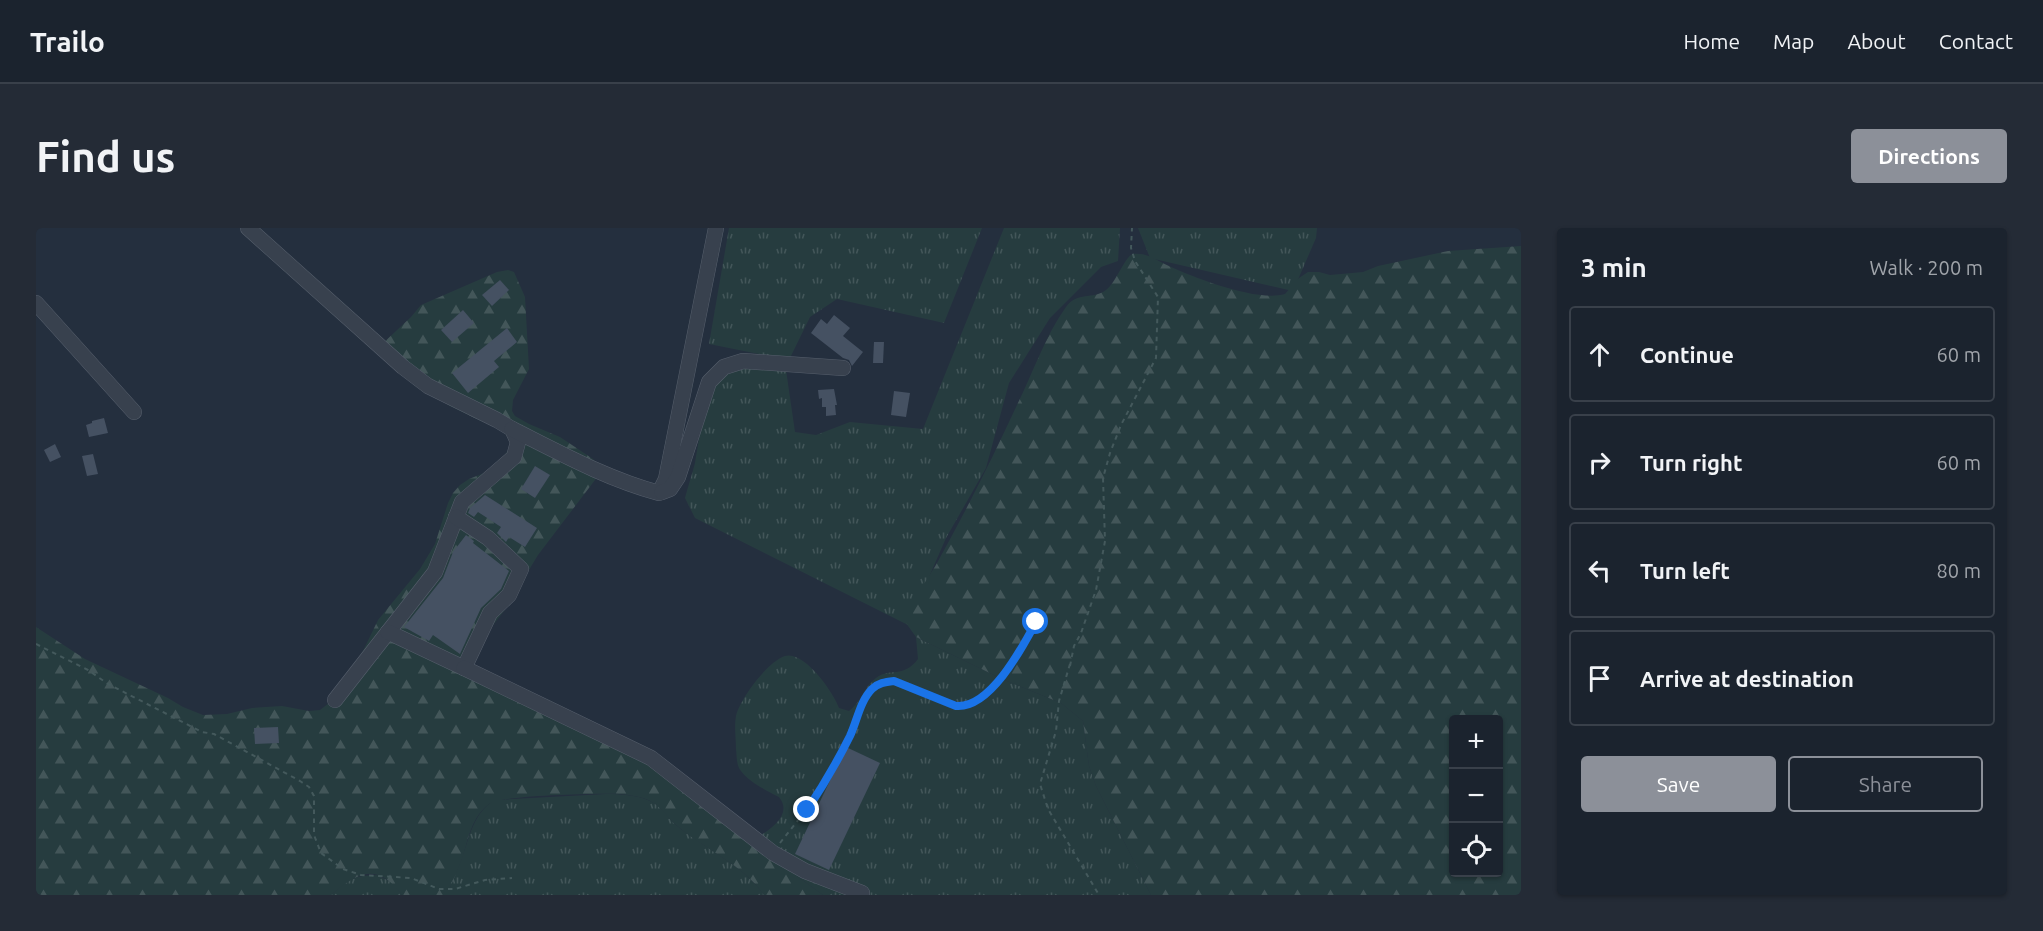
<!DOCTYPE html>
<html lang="en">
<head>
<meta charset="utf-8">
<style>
	:root { --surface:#1b232e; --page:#242b36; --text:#f1f3f6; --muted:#a0a4aa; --line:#39404a; --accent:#8c9099 }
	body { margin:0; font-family:Ubuntu,sans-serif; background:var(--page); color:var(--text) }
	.controls { position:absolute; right:18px; bottom:18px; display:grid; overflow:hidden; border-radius:6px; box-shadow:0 2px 4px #0004 }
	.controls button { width:54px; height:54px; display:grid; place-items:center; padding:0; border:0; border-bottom:2px solid var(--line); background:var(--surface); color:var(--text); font:30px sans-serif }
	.stop { position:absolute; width:18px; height:18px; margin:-14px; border:4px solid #1a73e8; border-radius:50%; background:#fff }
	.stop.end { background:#1a73e8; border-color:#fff; box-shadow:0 2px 6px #0008 }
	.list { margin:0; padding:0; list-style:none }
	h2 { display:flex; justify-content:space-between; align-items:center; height:78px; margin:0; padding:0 24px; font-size:26px }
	h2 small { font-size:20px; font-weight:400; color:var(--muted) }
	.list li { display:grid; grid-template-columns:39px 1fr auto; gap:18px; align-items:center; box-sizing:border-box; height:96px; margin:0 12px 12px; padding:0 12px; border:2px solid var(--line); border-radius:6px }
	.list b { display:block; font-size:22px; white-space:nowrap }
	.list em { font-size:20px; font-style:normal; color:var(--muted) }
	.actions { display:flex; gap:12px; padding:18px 24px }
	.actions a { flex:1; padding:14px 0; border:2px solid var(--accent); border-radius:6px; text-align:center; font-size:21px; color:var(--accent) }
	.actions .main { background:var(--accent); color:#fff }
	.icon { flex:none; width:33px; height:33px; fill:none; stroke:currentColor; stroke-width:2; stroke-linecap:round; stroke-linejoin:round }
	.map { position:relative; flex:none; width:1485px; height:667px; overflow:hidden; border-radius:6px }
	header { display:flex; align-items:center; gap:36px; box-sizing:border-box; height:84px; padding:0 30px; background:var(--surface); border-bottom:2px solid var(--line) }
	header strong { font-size:28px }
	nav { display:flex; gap:33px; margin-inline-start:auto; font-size:21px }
	.intro { display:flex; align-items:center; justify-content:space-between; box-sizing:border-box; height:144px; padding:0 36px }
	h1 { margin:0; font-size:42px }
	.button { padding:15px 27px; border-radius:6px; background:var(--accent); color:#fff; font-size:21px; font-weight:700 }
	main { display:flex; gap:36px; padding:0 36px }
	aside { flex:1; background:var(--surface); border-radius:6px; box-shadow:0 2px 4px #0004 }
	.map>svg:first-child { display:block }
	.grass { fill:url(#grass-tufts) }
	.forest { fill:url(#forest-firs); fill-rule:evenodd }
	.building { fill:#455162 }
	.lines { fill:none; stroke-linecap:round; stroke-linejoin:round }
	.minor-casing { stroke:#565f6c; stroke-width:16 }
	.path { stroke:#44595c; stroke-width:2; stroke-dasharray:4.5 4.5; stroke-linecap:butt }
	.minor { stroke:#38414e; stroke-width:15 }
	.route { stroke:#1a73e8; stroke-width:8 }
</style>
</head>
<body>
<header>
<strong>Trailo</strong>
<nav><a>Home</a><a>Map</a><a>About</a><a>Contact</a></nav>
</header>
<div class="intro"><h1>Find us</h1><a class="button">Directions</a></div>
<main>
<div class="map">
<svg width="1485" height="667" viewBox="0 0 1485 667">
	<defs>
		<pattern id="grass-tufts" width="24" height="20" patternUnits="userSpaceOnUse" patternTransform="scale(1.5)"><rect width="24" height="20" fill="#263c3f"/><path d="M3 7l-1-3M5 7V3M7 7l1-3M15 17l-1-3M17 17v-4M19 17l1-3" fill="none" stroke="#435659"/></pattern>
		<pattern id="forest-firs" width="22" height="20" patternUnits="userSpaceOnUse" patternTransform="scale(1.5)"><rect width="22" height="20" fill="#263c3f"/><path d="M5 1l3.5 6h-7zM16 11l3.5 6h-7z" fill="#435659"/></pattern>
	</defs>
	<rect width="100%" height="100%" fill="#242f3e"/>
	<g class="grass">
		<polygon points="693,0 946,0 908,95 801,71 774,89 753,132 673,116"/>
		<path d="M 968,0 L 1084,0 L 1082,33 L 1065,39 L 1014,90 L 973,155 L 950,240 L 910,310 L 872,397 L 659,290 L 649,270 C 652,258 656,247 659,235 C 663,213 669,167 683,151 C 698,135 732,140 750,142 L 759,204 L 780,207 L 814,194 L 887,201 Z"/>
		<polygon points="1102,0 1281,0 1280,10 1257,63 1114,30"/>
		<path d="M 880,409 L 966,451 L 1025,475 L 1047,493 L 1053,538 L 1060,558 L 1115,667 L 787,667 L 721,619 L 725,607 C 738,599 756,585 743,569 C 730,562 714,555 705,543 C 700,537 701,528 700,521 C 700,510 698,498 700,488 C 704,471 731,434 749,428 C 768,422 798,465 803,480 L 813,483 C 825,475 828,458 840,450 C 854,439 867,451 882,431 Z"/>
		<path d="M 570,566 C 585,566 604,567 616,574 C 626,579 632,590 640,597 C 669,621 706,636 728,667 L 413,667 L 413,662 C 417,651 422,641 426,630 C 434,608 437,585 459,572 Z"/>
		<path d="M 341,647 L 357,655 L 366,667 L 295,667 C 314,651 315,648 341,647 Z"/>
	</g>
	<g class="forest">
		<path d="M 1485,18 L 1485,667 L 1115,667 L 1060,558 L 1053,538 L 1047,493 L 1025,475 L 966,451 L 880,409 L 870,395 C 871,379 892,351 901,335 C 930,283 956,231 981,177 C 997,145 1009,108 1030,79 C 1042,63 1056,72 1070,62 C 1080,55 1089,28 1097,26 C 1111,24 1123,34 1135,39 C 1162,51 1221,74 1249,66 L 1263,50 L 1272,44 L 1283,44 L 1294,47 L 1327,44 L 1342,38 L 1412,23 ZM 1462,491 L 1462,644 L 1418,644 L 1418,491 Z"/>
		<path d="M 472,42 L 478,44 L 489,69 L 493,141 L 477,172 L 476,183 L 479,188 L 493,196 L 524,209 L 557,231 L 561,236 L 561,247 L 559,252 L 502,327 L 468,383 L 439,420 L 437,440 L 629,543 L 721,619 L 787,667 L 728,667 C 706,635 667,621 639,596 C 631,589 625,579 616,574 C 608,569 594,567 585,566 C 566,565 464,567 453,576 C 436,589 433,608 427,628 C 423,639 418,650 413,662 L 413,667 L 366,667 C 341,634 322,644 295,667 L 0,667 L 0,399 L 49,431 L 132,470 L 147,479 L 167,487 L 191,486 L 216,480 L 246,478 L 273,483 L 284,482 L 297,472 L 326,425 L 342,392 L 384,341 L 399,316 L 412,275 L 417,265 L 424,257 L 433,251 L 458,241 L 474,220 L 474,209 L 461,199 L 445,193 L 414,178 L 388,161 L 345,117 L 375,89 L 385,77 L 461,44 Z"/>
	</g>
	<g class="building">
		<polygon points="464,52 473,62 456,78 446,67"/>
		<polygon points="427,82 438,95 416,114 405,102"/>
		<polygon points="798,87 814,100 807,108 827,124 816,138 813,132 807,130 775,105 785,91 791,96"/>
		<polygon points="471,100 481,114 458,133 463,139 432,165 416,145"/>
		<polygon points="838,114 848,114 847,135 837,135"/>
		<polygon points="798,161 801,177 799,177 800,187 790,188 790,179 786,179 786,170 783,171 782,162"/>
		<polygon points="858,163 874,165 870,189 855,187"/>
		<polygon points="68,190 72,205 53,209 50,197 56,195 56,193"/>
		<polygon points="19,216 25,229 14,234 8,222"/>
		<polygon points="57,226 62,246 51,248 46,228"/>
		<polygon points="499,238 514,247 499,270 485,261"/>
		<polygon points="449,267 501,300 489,319 473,309 470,314 461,305 465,299 442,284 438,289 432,285 434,280"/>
		<polygon points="430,307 438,313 437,315 473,343 465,361 445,380 424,426 397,407 393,413 368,399 407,350 417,324"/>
		<polygon points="242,499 243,515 219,516 218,500"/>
		<polygon points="810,519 844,535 793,642 759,626"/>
	</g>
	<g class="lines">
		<g class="minor-casing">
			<g id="minor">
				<polyline points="212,0 367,139 392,158 461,192 476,201 482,214 478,229 426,274 399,344 299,472"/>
				<polyline points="0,75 98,184"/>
				<path d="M 476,201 C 524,225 571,251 623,265 L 630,251 L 680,0"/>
				<polyline points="626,264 634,261 642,249 673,154 688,139 707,133 807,140"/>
				<polyline points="352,404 428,440 454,385 473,367 485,341 452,310 420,289"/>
				<polyline points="428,440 615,530 737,625 769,643 826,665"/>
			</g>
		</g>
		<g class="path">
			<polyline points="0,416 52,442 72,456 166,504 178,506 264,553 273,559 278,568 278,607 285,625 307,641 325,647 375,650 403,661 419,661 449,652 476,650"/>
			<polyline points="1034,436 1023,473 1020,503 1004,556 1012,581 1063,667"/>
			<polyline points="1034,438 1038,418 1045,405 1060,362 1069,313 1067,250 1074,225 1085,197 1120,130 1122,69 1099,33 1095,20 1096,0"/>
			<path d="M 744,615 C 764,590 784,565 800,536 C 811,516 818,495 828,474 C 832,464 840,455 851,454 C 872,451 900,471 920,478 C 956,481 991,413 1004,385"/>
		</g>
		<use href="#minor" class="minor"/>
	</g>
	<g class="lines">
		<path class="route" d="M 771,582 C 787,558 801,534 814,508 C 821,493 824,473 836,461 C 842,455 849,454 858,453 L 920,478 C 954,481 986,420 1000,394"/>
	</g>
</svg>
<div class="controls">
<button>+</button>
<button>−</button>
<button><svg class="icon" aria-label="locate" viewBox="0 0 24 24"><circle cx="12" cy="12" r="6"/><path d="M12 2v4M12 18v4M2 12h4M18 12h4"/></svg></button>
</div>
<div class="stop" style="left:1000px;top:394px"></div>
<div class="stop end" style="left:771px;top:582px"></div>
</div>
<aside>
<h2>3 min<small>Walk · 200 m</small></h2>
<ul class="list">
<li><svg class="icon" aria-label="ahead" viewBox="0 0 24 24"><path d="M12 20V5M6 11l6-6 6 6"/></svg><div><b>Continue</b></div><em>60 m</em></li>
<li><svg class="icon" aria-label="right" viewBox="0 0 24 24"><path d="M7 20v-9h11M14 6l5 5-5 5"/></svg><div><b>Turn right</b></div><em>60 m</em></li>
<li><svg class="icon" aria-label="left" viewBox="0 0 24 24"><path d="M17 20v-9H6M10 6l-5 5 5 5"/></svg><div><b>Turn left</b></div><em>80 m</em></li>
<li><svg class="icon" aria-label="arrive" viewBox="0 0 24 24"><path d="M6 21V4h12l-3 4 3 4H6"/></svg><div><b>Arrive at destination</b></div></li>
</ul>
<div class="actions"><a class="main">Save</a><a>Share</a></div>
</aside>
</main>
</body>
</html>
